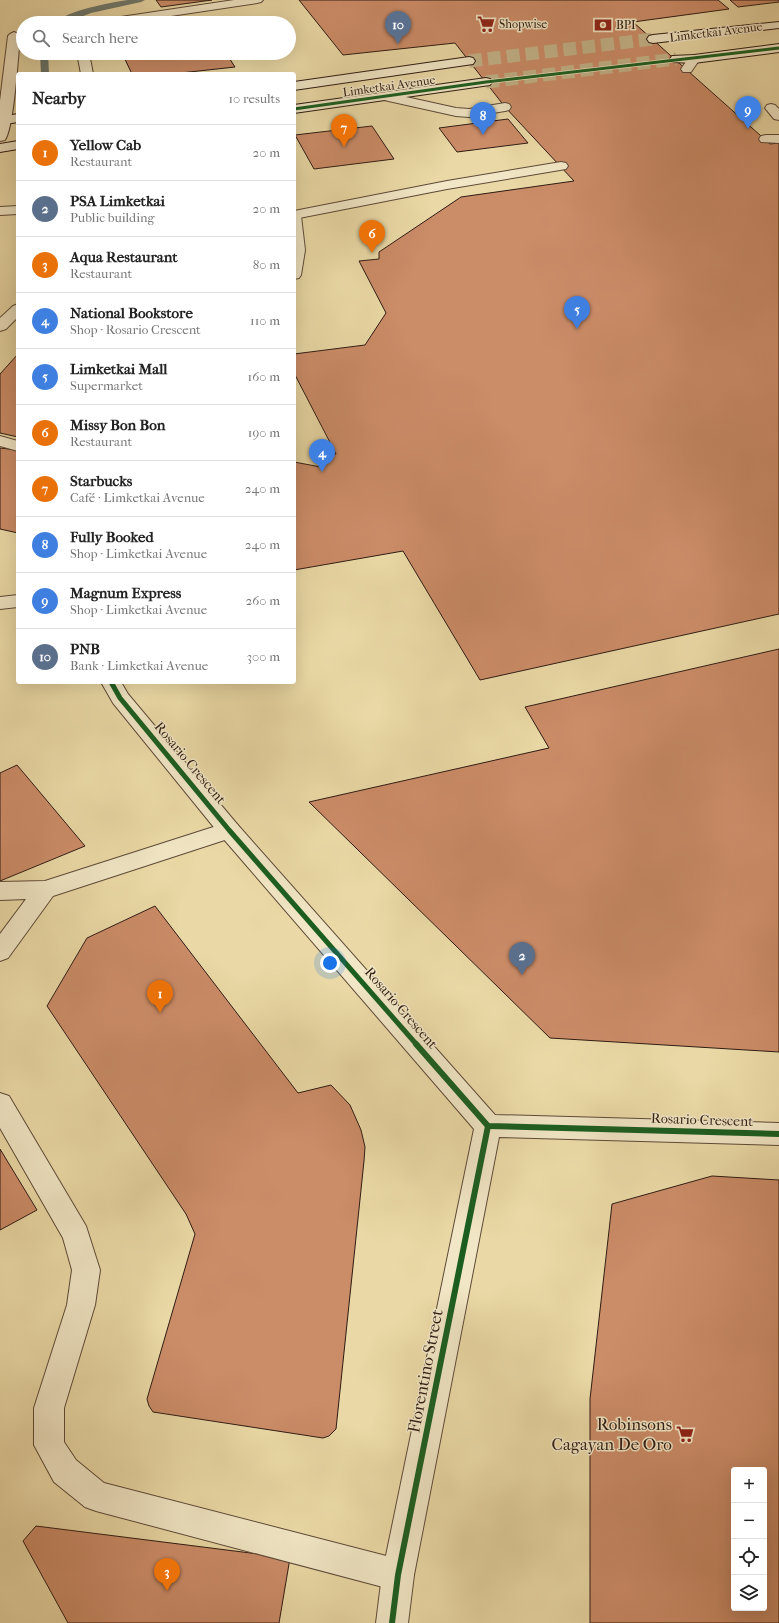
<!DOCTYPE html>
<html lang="en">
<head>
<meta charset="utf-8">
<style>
	:root { --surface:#fff; --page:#f6f6f6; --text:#222; --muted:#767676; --line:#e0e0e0; --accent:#8f2418 }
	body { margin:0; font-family:"IM FELL French Canon",serif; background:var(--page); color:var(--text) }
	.controls { position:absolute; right:12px; bottom:12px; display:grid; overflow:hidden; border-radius:4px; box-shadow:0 4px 16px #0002 }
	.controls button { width:36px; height:36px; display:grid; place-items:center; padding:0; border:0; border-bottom:1px solid var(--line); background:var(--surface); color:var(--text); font:20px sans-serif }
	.you { position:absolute; left:330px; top:963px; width:14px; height:14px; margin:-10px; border:3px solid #fff; border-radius:50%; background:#1a73e8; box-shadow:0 0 0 6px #1a73e833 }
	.badge { display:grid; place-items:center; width:26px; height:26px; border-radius:50%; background:var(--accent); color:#fff; font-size:13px; font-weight:700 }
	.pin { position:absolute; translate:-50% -33px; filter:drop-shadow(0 1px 2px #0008) }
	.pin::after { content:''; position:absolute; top:21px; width:14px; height:12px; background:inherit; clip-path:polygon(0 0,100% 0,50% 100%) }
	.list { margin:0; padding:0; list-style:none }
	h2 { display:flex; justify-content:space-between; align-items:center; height:52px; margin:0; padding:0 16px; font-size:17px }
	h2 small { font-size:13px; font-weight:400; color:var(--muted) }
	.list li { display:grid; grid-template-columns:26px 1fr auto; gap:12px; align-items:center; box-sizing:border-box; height:56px; padding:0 16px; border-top:1px solid var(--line) }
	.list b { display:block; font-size:15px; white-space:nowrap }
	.list p { margin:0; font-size:13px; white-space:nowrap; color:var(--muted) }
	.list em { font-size:13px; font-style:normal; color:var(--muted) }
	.icon { flex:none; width:22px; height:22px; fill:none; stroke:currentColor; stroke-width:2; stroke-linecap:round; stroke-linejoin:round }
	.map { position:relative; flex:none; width:779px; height:1623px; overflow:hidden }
	.search { position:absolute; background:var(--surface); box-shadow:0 4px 16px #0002; left:16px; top:16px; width:280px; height:44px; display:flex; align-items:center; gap:10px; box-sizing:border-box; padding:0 14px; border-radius:22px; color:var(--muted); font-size:15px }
	.panel { position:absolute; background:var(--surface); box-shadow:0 4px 16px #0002; left:16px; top:72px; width:280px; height:612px; border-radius:4px }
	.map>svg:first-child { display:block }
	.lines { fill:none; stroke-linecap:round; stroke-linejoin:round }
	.stream { fill:#6e7a6f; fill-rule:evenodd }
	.building { fill:#cb8c68; stroke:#2e1b13; fill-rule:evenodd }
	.secondary-tunnel { stroke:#c4b389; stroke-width:13; stroke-dasharray:13 6; stroke-linecap:butt }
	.lane-casing { stroke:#5d4a38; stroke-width:2 }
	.street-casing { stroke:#5d4a38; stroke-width:2 }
	.secondary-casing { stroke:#2e1b13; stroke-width:2 }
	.lane { fill:#f1e6c5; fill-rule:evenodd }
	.street { fill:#f1e6c5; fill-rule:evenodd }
	.secondary { fill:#f1e6c5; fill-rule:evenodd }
	.cycleway-far2-casing { stroke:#f1e6c5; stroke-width:4.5 }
	.cycleway-far1-casing { stroke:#f1e6c5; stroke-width:8 }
	.cycleway-casing { stroke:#f1e6c5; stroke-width:9 }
	.cycleway-far2 { stroke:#1b5e20; stroke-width:3 }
	.cycleway-far1 { stroke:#1b5e20; stroke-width:5 }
	.cycleway { stroke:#1b5e20; stroke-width:6 }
	.labels { text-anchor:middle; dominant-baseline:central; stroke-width:3; stroke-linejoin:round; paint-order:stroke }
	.far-poi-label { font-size:12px; fill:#2e1b13; stroke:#f1e6c5; text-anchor:start }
	.far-street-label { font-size:12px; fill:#2e1b13; stroke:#f1e6c5 }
	.street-label { font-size:14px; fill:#2e1b13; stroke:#f1e6c5 }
	.near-street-label { font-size:17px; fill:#2e1b13; stroke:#f1e6c5 }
	.near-poi-label { font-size:17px; fill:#2e1b13; stroke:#f1e6c5; text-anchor:end }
</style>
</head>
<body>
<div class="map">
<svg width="779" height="1623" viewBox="0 0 779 1623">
	<rect width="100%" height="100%" fill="#ead9a6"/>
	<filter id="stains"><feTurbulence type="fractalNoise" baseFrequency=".005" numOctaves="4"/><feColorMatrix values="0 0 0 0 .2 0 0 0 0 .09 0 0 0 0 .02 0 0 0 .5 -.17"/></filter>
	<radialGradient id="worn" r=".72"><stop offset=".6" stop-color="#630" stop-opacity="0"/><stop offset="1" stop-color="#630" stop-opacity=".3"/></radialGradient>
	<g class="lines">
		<g class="stream">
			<path d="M 128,0 L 145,0 L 141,2 L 91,13 L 65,23 L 55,23 C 68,10 109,3 128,0 Z"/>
			<polygon points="40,53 48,53 49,74 41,74"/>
		</g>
	</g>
	<g class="building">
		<polygon points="156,0 212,0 161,7"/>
		<polygon points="299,0 718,0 729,9 633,22 770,144 779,143 779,614 480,680 403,551 294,570 294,462 321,467 318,456 336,454 294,373 294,354 365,345 386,313 359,261 379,259 379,252 461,197 574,181 505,107 455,43 343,55"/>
		<polygon points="730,0 779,0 779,2 738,7"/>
		<polygon points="122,53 226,53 235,67 171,74 132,74"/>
		<polygon points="508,119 528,143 457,152 439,128"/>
		<polygon points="372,126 394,159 314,169 295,135"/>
		<polygon points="18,354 18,437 0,433 0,374"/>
		<polygon points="0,448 18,450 18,533 0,529"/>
		<polygon points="779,649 779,1052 550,1038 309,802 549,748 525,707"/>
		<polygon points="17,765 85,846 0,881 0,773"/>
		<polygon points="155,906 298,1093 331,1085 350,1105 361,1130 365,1147 364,1161 336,1429 329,1436 323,1438 153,1412 149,1406 147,1399 195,1234 186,1214 47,1006 87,938"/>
		<polygon points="0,1149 37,1210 0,1230"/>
		<path d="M 712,1176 L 779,1180 L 779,1623 L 590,1623 L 590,1399 L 612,1204 ZM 734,1470 L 764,1470 L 764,1608 L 734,1608 Z"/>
		<polygon points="36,1526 290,1558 279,1623 68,1623 23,1541"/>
	</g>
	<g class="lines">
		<g class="secondary-tunnel">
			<polyline points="469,61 653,39"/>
			<polyline points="486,82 676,59"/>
		</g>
		<g class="lane-casing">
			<g id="lane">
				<polygon points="234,0 263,0 261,2 257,3 124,23 103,23 105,21 114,18"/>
				<path d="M 14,32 L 18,34 L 20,36 C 18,56 14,127 5,140 L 0,141 L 0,101 L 8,36 L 10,34 Z"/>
				<polygon points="77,53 89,53 93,74 81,74"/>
				<polygon points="694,55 698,56 700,59 691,72 683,72 681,69 690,56"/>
				<polygon points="388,93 456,108 469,109 505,103 509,104 511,107 509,110 505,111 469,117 456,116 384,100 382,97 384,94"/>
				<polygon points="771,104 775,105 779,109 779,120 774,119 765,108 767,105"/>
				<polygon points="766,135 779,135 779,143 761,142 759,139 761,136"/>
				<polygon points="561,162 566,163 568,166 566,169 447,189 294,219 294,211 447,181"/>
				<polygon points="18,206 18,214 0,215 0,207"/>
				<polygon points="18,304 18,317 6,329 0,331 0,318 13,306"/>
				<polygon points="0,436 18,441 18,451 0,446"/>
				<polygon points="18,595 18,607 0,609 0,597"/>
				<polygon points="229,822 237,824 240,830 237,836 53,896 8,958 0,961 0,934 26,899 0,900 0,882 45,881"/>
				<polygon points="0,1093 9,1096 86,1226 100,1270 95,1305 64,1408 64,1442 76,1460 104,1483 398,1559 409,1564 414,1575 409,1586 398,1591 96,1511 85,1507 54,1482 34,1445 34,1408 67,1305 72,1270 63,1238 0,1128"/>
			</g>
		</g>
		<g class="street-casing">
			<g id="street">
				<polygon points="294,212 299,213 301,216 305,250 301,275 299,278 294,279"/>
				<polygon points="101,682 121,682 128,694 237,824 495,1115 779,1123 779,1145 499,1137 414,1575 408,1623 376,1623 382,1575 474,1129 221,836 113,703"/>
			</g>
		</g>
		<g class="secondary-casing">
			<g id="secondary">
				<polygon points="779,22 779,28 653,43 649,42 647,39 649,36 653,35"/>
				<polygon points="779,44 779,52 694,63 672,62 670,59 672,56 694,55"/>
				<polygon points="469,57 473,58 475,61 473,64 294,90 294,82"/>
				<polygon points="486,78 490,79 492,82 490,85 294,113 294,105"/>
				<polygon points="18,114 18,122 0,125 0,117"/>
				<polygon points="18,141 18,149 0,152 0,144"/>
			</g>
		</g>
		<use href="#lane" class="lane"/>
		<use href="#street" class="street"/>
		<use href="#secondary" class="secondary"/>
		<g class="cycleway-far2-casing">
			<polyline id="cycleway-far2" points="294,109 486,82 779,48"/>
		</g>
		<g class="cycleway-far1-casing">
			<polyline id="cycleway-far1" points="111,682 120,698 229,830 417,1045"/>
		</g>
		<g class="cycleway-casing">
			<g id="cycleway">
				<polyline points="416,1044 488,1126 779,1134"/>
				<polyline points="392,1623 398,1575 488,1126"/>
			</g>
		</g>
		<use href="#cycleway-far2" class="cycleway-far2"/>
		<use href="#cycleway-far1" class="cycleway-far1"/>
		<use href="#cycleway" class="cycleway"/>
	</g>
	<defs>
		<g id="supermarket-bare" transform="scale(1.38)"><path d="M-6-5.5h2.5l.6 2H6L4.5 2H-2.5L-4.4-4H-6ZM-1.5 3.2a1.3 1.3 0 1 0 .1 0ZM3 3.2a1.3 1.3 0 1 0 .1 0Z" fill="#8f2418" stroke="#f1e6c5" stroke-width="2.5" paint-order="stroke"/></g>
		<g id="bank-bare" transform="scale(1.38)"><path d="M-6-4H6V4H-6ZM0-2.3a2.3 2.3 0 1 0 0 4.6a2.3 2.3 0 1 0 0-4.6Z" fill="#8f2418" stroke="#f1e6c5" stroke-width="2.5" paint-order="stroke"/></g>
	</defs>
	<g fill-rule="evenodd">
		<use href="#supermarket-bare" x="486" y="24"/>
		<use href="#bank-bare" x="603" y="25"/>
		<use href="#supermarket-bare" x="685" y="1434"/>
	</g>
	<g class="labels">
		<g class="far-poi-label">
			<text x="499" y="24">Shopwise</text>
			<text x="616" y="25">BPI</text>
		</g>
		<g class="far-street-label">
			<text transform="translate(716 32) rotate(-7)">Limketkai Avenue</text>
			<text transform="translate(389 86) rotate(-8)">Limketkai Avenue</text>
		</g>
		<g class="street-label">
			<text transform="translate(190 763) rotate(50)">Rosario Crescent</text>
			<text transform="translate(401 1008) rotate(49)">Rosario Crescent</text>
			<text transform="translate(702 1120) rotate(2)">Rosario Crescent</text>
		</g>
		<g class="near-street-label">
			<text transform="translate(425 1371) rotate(-79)">Florentino Street</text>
		</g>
		<g class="near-poi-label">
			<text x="672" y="1424">Robinsons<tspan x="672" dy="20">Cagayan De Oro</tspan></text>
		</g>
	</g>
	<rect width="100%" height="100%" filter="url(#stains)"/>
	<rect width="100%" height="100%" fill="url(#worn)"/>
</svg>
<div class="controls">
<button>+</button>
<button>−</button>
<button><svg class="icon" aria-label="locate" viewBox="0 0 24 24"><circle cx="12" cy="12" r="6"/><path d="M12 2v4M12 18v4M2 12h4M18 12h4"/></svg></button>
<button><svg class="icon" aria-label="layers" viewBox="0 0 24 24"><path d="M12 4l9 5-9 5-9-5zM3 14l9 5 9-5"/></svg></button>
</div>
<div class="you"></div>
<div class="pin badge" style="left:160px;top:1013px;background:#e8710a">1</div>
<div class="pin badge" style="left:522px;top:975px;background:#5c6f8a">2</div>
<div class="pin badge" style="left:167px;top:1591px;background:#e8710a">3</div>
<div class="pin badge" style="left:322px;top:472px;background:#3f7fe0">4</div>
<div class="pin badge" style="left:577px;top:329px;background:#3f7fe0">5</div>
<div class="pin badge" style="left:372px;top:253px;background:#e8710a">6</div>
<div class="pin badge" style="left:344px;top:147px;background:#e8710a">7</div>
<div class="pin badge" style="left:483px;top:135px;background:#3f7fe0">8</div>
<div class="pin badge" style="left:748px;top:129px;background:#3f7fe0">9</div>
<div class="pin badge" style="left:398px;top:44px;background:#5c6f8a">10</div>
<div class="search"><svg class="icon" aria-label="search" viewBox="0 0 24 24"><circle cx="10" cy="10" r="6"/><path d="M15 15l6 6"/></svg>Search here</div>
<section class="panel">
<h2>Nearby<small>10 results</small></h2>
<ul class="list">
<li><span class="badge" style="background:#e8710a">1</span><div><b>Yellow Cab</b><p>Restaurant</p></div><em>20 m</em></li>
<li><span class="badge" style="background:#5c6f8a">2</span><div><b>PSA Limketkai</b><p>Public building</p></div><em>20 m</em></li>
<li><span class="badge" style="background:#e8710a">3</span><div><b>Aqua Restaurant</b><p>Restaurant</p></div><em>80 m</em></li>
<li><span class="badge" style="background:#3f7fe0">4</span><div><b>National Bookstore</b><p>Shop · Rosario Crescent</p></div><em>110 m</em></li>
<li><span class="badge" style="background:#3f7fe0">5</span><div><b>Limketkai Mall</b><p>Supermarket</p></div><em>160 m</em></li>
<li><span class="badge" style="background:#e8710a">6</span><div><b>Missy Bon Bon</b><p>Restaurant</p></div><em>190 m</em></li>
<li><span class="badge" style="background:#e8710a">7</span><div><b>Starbucks</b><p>Café · Limketkai Avenue</p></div><em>240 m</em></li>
<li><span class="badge" style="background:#3f7fe0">8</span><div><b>Fully Booked</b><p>Shop · Limketkai Avenue</p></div><em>240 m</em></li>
<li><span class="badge" style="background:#3f7fe0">9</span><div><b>Magnum Express</b><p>Shop · Limketkai Avenue</p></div><em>260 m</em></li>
<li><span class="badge" style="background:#5c6f8a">10</span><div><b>PNB</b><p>Bank · Limketkai Avenue</p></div><em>300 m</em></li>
</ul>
</section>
</div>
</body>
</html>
